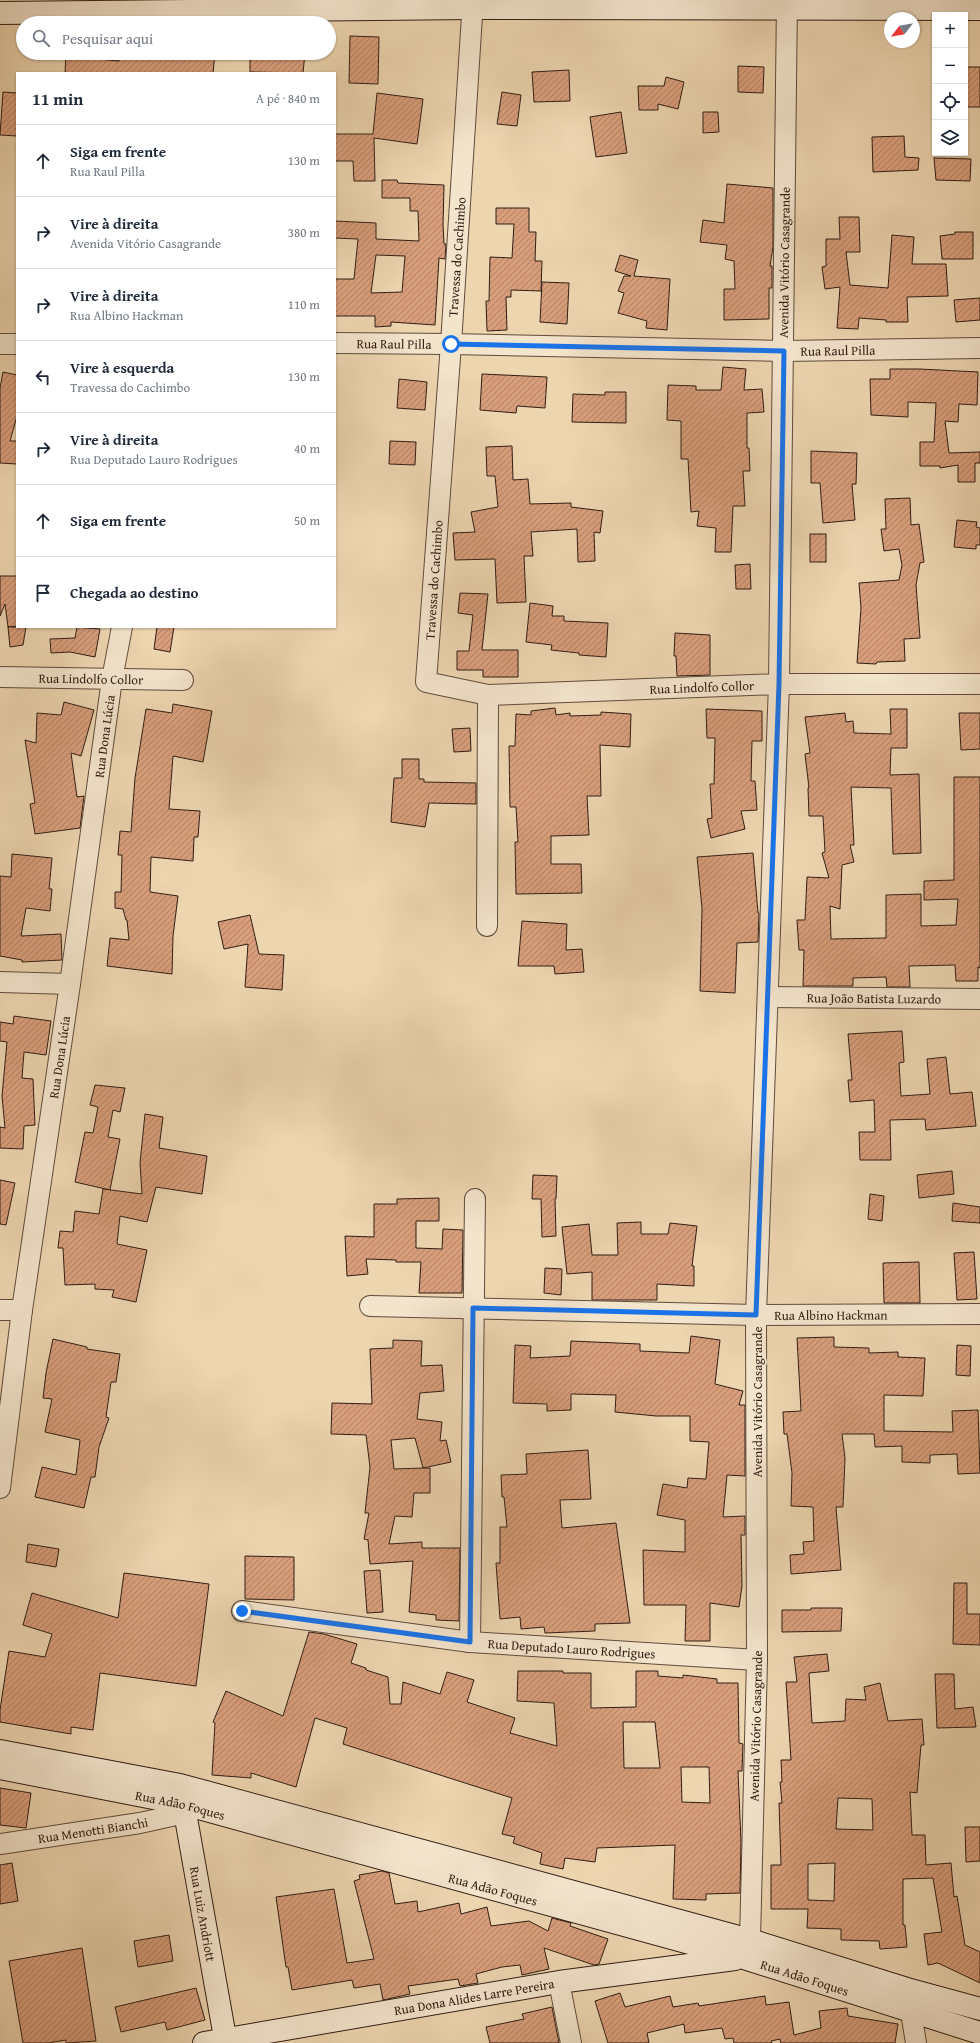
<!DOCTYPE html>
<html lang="pt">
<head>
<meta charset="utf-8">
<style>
	:root { --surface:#fff; --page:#f6f6f7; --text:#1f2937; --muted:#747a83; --line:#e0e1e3 }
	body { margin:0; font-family:"Gentium Book Plus",serif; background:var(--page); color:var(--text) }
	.controls { position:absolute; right:12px; top:12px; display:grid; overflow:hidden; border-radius:0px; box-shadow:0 1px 3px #0004 }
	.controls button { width:36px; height:36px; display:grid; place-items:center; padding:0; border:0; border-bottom:1px solid var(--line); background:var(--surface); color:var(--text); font:20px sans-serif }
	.compass { position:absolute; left:884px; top:12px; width:36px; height:36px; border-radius:50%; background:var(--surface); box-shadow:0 1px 3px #0004; rotate:239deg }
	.stop { position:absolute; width:12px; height:12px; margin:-9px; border:3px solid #1a73e8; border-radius:50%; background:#fff }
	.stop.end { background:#1a73e8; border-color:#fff; box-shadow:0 1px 4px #0008 }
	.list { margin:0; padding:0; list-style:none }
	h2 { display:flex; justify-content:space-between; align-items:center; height:52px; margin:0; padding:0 16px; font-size:17px }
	h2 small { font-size:13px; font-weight:400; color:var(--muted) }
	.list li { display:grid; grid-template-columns:26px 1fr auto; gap:12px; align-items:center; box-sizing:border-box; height:72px; padding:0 16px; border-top:1px solid var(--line) }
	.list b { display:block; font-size:15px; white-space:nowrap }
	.list p { margin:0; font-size:13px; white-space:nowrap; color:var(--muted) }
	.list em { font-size:13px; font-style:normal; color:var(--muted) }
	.icon { flex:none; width:22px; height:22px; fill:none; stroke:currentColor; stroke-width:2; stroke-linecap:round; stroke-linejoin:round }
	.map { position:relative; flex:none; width:980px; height:2043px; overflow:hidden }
	.search { position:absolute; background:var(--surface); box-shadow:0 1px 3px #0004; left:16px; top:16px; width:320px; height:44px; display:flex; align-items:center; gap:10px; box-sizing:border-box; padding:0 14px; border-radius:22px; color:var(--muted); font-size:15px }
	.panel { position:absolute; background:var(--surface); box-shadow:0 1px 3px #0004; left:16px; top:72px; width:320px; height:556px; border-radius:0px }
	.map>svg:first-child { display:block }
	.building { fill:url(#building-hatch); stroke:#311d14; fill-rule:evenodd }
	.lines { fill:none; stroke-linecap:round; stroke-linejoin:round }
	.street-casing { stroke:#604b3b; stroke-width:22 }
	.secondary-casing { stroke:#311d14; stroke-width:24 }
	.street { stroke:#f3e4cc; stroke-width:20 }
	.secondary { stroke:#f3e4cc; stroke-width:22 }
	.route { stroke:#1a73e8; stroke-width:5 }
	.labels { text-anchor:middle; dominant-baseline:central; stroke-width:4; stroke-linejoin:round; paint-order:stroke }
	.street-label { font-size:13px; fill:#311d14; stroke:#f3e4cc }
</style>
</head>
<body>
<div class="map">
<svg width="980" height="2043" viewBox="0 0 980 2043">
	<defs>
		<pattern id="building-hatch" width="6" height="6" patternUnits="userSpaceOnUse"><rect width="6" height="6" fill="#d89e7b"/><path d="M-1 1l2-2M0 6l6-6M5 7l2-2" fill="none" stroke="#b08064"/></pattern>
	</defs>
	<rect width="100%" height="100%" fill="#edd5b0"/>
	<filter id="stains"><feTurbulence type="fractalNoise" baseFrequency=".005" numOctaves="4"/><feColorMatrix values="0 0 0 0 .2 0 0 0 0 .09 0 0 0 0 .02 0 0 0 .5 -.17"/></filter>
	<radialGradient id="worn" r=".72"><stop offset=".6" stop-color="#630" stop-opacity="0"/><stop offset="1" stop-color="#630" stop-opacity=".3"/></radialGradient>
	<g class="building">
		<polygon points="350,36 379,37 378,84 349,83"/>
		<polygon points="66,53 88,53 87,58 119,61 120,53 215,53 213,73 65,73"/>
		<polygon points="288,53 305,53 303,73 250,72 250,55 287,56"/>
		<polygon points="738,66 764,67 763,93 738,92"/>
		<rect x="965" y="67" width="15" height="40"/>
		<polygon points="569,70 570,101 534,102 532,72"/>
		<polygon points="666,77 684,82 678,109 658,104 658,110 639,110 638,86 664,86"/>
		<polygon points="3,92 17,93 17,136 0,135"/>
		<polygon points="502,92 521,95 517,126 497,124"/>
		<polygon points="377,93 423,99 417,144 374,138 375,181 354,181 353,161 335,161 335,134 373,134"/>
		<polygon points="621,112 627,153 596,157 590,117"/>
		<polygon points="703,112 718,112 719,132 703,133"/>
		<polygon points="904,136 905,157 919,158 918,170 873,172 872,137"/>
		<polygon points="934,158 971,159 970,181 936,180"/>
		<path d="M 382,180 L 397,180 L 398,183 L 444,185 L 443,225 L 444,244 L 446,244 L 445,259 L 439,258 L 435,325 L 391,322 L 391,326 L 375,327 L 375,316 L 335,316 L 335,279 L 354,279 L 358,239 L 335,238 L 335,221 L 376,223 L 376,239 L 419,241 L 418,211 L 410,211 L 410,198 L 382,198 ZM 376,255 L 405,256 L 402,292 L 371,293 Z"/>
		<polygon points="727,184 773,188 773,247 770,266 772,266 772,288 769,288 769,319 724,320 724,289 735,289 734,261 725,259 727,245 700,242 703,220 724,223"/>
		<polygon points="496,208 529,208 529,232 536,232 535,261 542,261 541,291 511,290 511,297 506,297 507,330 487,331 486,301 489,301 490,257 512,258 514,224 496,224"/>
		<polygon points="839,217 859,217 860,252 846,252 850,285 888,288 892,235 914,237 912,264 946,264 948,296 907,297 908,322 886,322 886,320 859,318 858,329 837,328 840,287 825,289 822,267 826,266 826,239 840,239"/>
		<polygon points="955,232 973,232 973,259 942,259 940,236 955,234"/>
		<polygon points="620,255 638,260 634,276 670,279 667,330 646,328 647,321 618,313 624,293 618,291 624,276 631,276 615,271"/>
		<polygon points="542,282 569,283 567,324 540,322"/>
		<polygon points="980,298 980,320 956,322 954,300"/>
		<polygon points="723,367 746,369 744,390 762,389 764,412 747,413 747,448 749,448 750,471 743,471 745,506 733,506 731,552 715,552 716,528 697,526 699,511 691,512 688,459 681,459 681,421 667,420 668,385 696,386 696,390 721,390"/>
		<polygon points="890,369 920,369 978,372 977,405 959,404 958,422 945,421 949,453 980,452 980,463 975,463 975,482 958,482 958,465 940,468 940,466 920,466 920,442 934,442 936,403 908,402 908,417 871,415 870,379 890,379"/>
		<polygon points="3,372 17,375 17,416 10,441 17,441 17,464 0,463 0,388"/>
		<polygon points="482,374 547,377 545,408 517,406 516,413 480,410"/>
		<polygon points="399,379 427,382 425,410 397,408"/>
		<polygon points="605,392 626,392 626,423 572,422 573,394 605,395"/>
		<polygon points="390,441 416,442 415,465 389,464"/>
		<polygon points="512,446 513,480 528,479 530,504 571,503 571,507 603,511 600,533 594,532 595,561 578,562 577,529 531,532 533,556 524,556 526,602 497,603 495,559 455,560 453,533 475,532 471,512 498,507 495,476 487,476 486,447"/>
		<polygon points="811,451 857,453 856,484 852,484 855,520 823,523 820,483 811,483"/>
		<polygon points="910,498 911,525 919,524 924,562 920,563 916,585 920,638 904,639 905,661 877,662 876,664 857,663 861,608 859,583 899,580 902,565 899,549 884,551 881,529 886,529 885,499"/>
		<polygon points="957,520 977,522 976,527 980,528 980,545 976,545 976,549 954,547"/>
		<rect x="810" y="534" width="16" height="28"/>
		<polygon points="750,564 751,589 736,589 735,565"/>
		<polygon points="0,576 17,576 17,626 8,627 5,604 0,616"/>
		<polygon points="460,593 488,594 482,650 518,650 518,677 483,677 483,670 457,670 457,651 469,651 473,615 458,613"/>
		<polygon points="530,603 553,606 552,616 564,616 564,621 608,623 606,657 579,655 579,653 551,650 552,645 526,642"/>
		<polygon points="8,627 26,627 23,645 10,647"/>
		<polygon points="77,627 100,629 95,657 70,652 51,653 50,639 75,638"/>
		<polygon points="157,627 174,627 170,652 154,649"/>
		<polygon points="675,633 710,635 710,675 677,676 676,656 674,656"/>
		<polygon points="64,702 94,710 81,756 71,753 77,797 84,796 80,828 35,834 30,804 35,803 25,740 36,743 37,713 61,715"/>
		<polygon points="173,704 212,711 203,762 173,756 169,809 200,811 198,837 194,837 193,861 151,857 150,892 178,896 173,936 172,974 107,966 110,938 129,940 127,920 126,920 123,909 115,908 115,892 121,892 122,855 118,855 120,831 131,832 135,778 146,709 172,713"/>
		<polygon points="555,708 556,715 570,713 570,716 601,715 601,712 631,714 630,747 600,745 601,796 587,796 589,835 551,836 551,864 581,864 582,893 516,894 515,842 518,842 516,807 510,807 509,746 515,746 516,714 531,715 531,711"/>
		<polygon points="706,709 762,711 762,741 752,741 751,781 755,781 757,810 741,811 745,829 711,838 707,819 712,818 710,784 714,784 715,738 707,738"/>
		<polygon points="890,709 907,709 907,748 891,748 890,775 919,774 921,853 893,854 891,788 851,787 854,845 850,845 854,862 842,865 840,909 830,906 831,939 886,938 886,895 921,894 921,926 956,925 958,899 924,900 924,881 954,880 954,777 980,777 980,968 978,967 978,981 956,981 955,965 909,966 910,987 887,987 886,977 853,978 853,986 803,986 804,950 799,950 797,920 805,920 807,877 829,878 822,853 825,852 823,816 809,816 808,788 809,788 805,754 810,753 805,717 845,713 846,722 853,721 854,733 891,734"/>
		<polygon points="959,713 980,713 980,749 961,750"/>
		<polygon points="470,728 471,751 454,752 452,729"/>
		<polygon points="402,759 419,759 419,779 424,779 424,782 476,783 476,804 429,803 425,827 391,822 394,778 402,778"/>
		<polygon points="753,853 758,913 759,913 758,942 737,943 735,993 700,991 702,908 697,857"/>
		<polygon points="12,854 52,858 49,889 52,889 50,911 26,908 21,936 61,934 62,960 22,962 22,960 0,956 0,876 11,877"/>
		<polygon points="250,915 259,954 284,955 282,990 245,987 248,944 224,949 218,922"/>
		<polygon points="522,921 567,924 566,950 582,949 584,972 555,974 554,966 518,966"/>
		<polygon points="14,1016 51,1021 46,1055 24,1052 22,1078 33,1079 35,1125 24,1126 23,1149 0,1148 0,1127 5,1128 2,1096 7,1042 0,1041 0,1022 13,1024"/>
		<polygon points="902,1031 904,1062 899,1063 901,1096 930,1094 927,1059 946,1057 950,1094 972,1092 976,1126 926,1130 925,1119 890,1120 891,1160 860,1160 859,1132 875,1132 874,1100 850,1102 848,1080 852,1080 848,1034"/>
		<polygon points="95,1085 125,1088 120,1112 113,1110 108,1137 120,1139 110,1190 75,1182 85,1132 93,1133 98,1107 90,1105"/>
		<polygon points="145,1114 163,1117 159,1148 207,1156 202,1194 156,1187 147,1222 120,1216 117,1244 147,1250 136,1302 112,1297 114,1290 95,1289 95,1284 65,1285 63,1248 58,1248 60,1231 73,1232 75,1211 99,1214 103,1189 142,1194 140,1163"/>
		<polygon points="952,1171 954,1194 919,1198 917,1175"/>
		<polygon points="533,1175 557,1176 556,1199 555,1199 556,1236 542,1237 541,1199 532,1199"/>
		<polygon points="0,1180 15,1183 6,1225 0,1224"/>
		<polygon points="870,1194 884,1196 882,1221 868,1219"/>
		<polygon points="439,1198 439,1221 416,1221 416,1248 442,1249 443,1229 463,1230 462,1293 419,1293 421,1262 396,1262 396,1260 366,1259 368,1274 347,1276 345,1236 374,1237 374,1204 397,1204 397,1199"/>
		<polygon points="953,1203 980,1207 980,1223 952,1221"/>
		<polygon points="641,1222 641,1234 668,1234 670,1223 697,1226 692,1266 694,1266 694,1286 657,1284 657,1300 592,1300 592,1272 567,1274 562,1227 589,1224 592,1255 618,1255 617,1223"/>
		<polygon points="974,1252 977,1299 957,1300 954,1253"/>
		<polygon points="919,1262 920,1303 884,1303 883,1263"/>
		<polygon points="545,1268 562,1269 561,1295 544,1293"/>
		<polygon points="691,1336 720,1340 715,1384 743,1391 739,1405 745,1405 745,1476 727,1475 723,1517 745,1516 745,1535 741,1535 742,1586 739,1607 710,1603 710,1641 685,1641 686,1605 644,1605 643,1550 685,1552 685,1520 657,1515 663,1484 687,1488 688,1478 706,1479 709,1442 690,1441 690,1416 656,1416 615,1412 616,1395 571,1394 571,1410 547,1411 547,1404 513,1403 515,1345 531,1346 530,1358 570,1356 571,1341 640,1344 640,1351 689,1353"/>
		<polygon points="834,1337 834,1347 869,1348 869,1353 898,1352 898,1357 925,1358 923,1396 884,1395 884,1431 953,1432 952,1411 978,1410 980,1473 958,1474 957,1454 930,1455 930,1463 902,1462 902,1446 875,1447 874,1434 842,1434 845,1458 843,1507 836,1507 841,1570 791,1574 790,1555 804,1554 803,1542 814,1541 813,1507 791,1506 792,1473 787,1434 784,1434 783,1412 801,1411 797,1338"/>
		<polygon points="53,1339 87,1347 87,1349 120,1354 116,1382 111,1382 106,1417 109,1418 99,1447 95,1477 91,1477 84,1508 35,1497 42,1467 76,1475 80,1440 45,1432 52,1399 43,1398 46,1373"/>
		<path d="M 393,1340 L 422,1341 L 421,1366 L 442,1365 L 444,1391 L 420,1393 L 417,1419 L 442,1422 L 440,1441 L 446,1440 L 451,1462 L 423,1468 L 430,1468 L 430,1493 L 414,1493 L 412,1517 L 395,1516 L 389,1544 L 422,1542 L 422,1548 L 460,1548 L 459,1621 L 436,1620 L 436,1615 L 409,1612 L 413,1561 L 370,1564 L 368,1540 L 364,1539 L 369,1513 L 365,1513 L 370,1467 L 366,1435 L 331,1434 L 332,1403 L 372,1404 L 370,1349 L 393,1348 ZM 415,1438 L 423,1468 L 394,1469 L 391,1440 Z"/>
		<polygon points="957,1345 971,1346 970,1376 956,1375"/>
		<polygon points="588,1450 591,1499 560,1500 562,1528 616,1523 630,1623 595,1624 595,1631 545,1633 544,1627 521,1629 520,1617 500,1619 496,1563 500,1563 500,1527 507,1527 504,1497 502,1497 501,1475 527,1474 526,1454"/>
		<polygon points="28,1544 59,1549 56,1567 26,1562"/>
		<polygon points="245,1556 294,1557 294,1600 245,1599"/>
		<polygon points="380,1570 383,1612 367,1613 364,1571"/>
		<polygon points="124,1573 209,1584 196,1686 100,1673 93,1730 71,1727 71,1734 0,1722 0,1710 9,1651 45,1657 52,1634 23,1625 32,1593 118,1618"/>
		<polygon points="954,1583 967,1583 967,1614 980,1614 980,1645 953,1644"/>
		<polygon points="811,1608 842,1608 841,1631 782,1632 782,1610 811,1610"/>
		<path d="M 309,1632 L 324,1634 L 357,1644 L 351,1663 L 366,1668 L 366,1670 L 388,1677 L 390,1704 L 401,1704 L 403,1682 L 440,1694 L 447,1672 L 474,1680 L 467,1702 L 515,1718 L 510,1733 L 557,1746 L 554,1703 L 517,1701 L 518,1671 L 563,1671 L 563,1673 L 591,1673 L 591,1708 L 636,1707 L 636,1671 L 658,1671 L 658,1676 L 683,1678 L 683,1675 L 717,1679 L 717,1683 L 738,1683 L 739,1743 L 743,1744 L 742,1771 L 738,1771 L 741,1842 L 740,1893 L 706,1894 L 706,1900 L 673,1899 L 675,1845 L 597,1848 L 595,1862 L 565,1858 L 563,1869 L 540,1864 L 542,1853 L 513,1843 L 515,1837 L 502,1834 L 512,1798 L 343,1744 L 347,1728 L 315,1718 L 296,1787 L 251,1773 L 251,1778 L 212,1775 L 215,1723 L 213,1722 L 226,1691 L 283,1716 ZM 623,1722 L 655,1722 L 660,1768 L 624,1768 ZM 681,1767 L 709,1767 L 710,1803 L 682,1802 Z"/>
		<path d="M 827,1654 L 829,1671 L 809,1673 L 812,1723 L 845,1721 L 846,1699 L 866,1700 L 864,1687 L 880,1683 L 888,1721 L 922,1719 L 924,1745 L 921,1745 L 917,1793 L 910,1792 L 912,1835 L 925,1835 L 926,1865 L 951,1863 L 954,1897 L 957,1896 L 965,1945 L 980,1952 L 980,1983 L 938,1963 L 928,1965 L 924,1934 L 942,1932 L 933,1878 L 903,1879 L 903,1925 L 905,1925 L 907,1947 L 880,1949 L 879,1941 L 841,1940 L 841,1929 L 807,1928 L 808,1909 L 771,1909 L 771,1865 L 781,1865 L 779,1803 L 782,1803 L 780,1782 L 782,1782 L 781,1760 L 791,1760 L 786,1682 L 797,1682 L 794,1657 ZM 838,1798 L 872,1799 L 873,1830 L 836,1829 ZM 835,1863 L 834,1901 L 808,1900 L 808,1864 Z"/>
		<polygon points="935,1674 954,1674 955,1709 973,1707 976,1727 937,1728"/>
		<polygon points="0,1788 31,1793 26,1828 0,1825"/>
		<polygon points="965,1827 980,1827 980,1861 966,1862"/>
		<polygon points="12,1863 18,1901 0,1904 0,1865"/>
		<polygon points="382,1871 389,1873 395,1904 417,1901 418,1912 459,1903 461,1914 487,1907 491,1926 529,1921 548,1931 552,1918 571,1923 570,1926 608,1939 599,1964 594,1965 544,1948 549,1969 522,1975 520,1965 502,1967 476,1974 478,1983 460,1986 458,1979 408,1986 410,1994 383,2000 380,1984 354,1988 352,1980 292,1990 288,1967 286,1967 276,1897 334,1889 347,1963 374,1959 354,1881 360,1879 359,1875"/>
		<polygon points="169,1935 173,1961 138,1967 134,1941"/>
		<polygon points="82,1948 96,2041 66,2043 66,2040 48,2043 23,2043 9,1961"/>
		<polygon points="196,1988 205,2020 167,2030 165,2022 121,2032 115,2007"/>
		<polygon points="620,1993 625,2007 670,1996 673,2007 698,2003 699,2006 765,1996 766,2005 789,2002 794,2035 821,2028 819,2011 847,2008 848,2016 898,2024 895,2043 781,2043 780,2039 771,2041 772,2043 734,2043 733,2038 725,2039 722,2028 685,2033 684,2024 647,2033 649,2043 608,2043 595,2001"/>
		<polygon points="552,2007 559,2043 490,2043 486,2027 524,2019 522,2014"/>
	</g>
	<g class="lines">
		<g class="street-casing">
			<g id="street">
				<path id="s1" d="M 473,0 L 451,344 L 426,682 L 488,695 L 779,684 L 980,684"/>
				<path id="s2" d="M 335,343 L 451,344 L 784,351 L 980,348"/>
				<polyline points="0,344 17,344"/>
				<path id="s3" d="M 0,677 L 183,680"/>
				<polyline points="487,926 488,695"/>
				<polyline points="0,982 70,984"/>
				<path id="s4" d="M 768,997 L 980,999"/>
				<path id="s5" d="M 370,1306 L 756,1315 L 980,1314"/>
				<polyline points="0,1310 22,1310"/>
				<path id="s6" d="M 0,1488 L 22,1310 L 70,984 L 112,679 L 122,627"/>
				<path id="s7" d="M 242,1611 L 470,1642 L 757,1660"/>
				<polyline points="470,1642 475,1199"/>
				<path id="s8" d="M 0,1844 L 140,1823 L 185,1813"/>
				<path id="s9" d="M 750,1940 L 757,1660 L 756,1315 L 779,684 L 787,0"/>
				<polyline points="559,1982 571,2043"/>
				<polyline points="911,2012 916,2043"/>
			</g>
		</g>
		<g class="secondary-casing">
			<g id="secondary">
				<polyline points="0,13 472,8 980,9"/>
				<polyline points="0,1751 180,1785 750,1940 907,1989 980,2009"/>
				<path id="s10" d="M 0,1768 L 184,1804 L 744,1958 L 980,2033"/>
				<path id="s11" d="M 181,1790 L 226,2043"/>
				<path id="s12" d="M 204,2043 L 559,1982 L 735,1959"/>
			</g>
		</g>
		<use href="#street" class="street"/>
		<use href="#secondary" class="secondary"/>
	</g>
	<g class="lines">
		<polyline class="route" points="242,1611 470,1642 473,1308 756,1315 779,684 784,351 451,344"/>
	</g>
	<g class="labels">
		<g class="street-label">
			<text transform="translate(457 257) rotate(-86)">Travessa do Cachimbo</text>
			<text stroke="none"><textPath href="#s9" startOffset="1678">Avenida Vitório Casagrande</textPath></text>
			<text stroke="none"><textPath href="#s2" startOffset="59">Rua Raul Pilla</textPath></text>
			<text stroke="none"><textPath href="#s2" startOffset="503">Rua Raul Pilla</textPath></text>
			<text transform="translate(434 580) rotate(-86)">Travessa do Cachimbo</text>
			<text stroke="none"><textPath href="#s3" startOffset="91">Rua Lindolfo Collor</textPath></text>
			<text stroke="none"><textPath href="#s1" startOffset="961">Rua Lindolfo Collor</textPath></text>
			<text stroke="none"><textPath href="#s6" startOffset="759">Rua Dona Lúcia</textPath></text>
			<text stroke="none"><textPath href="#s4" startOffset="106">Rua João Batista Luzardo</textPath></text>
			<text stroke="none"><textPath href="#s6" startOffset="435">Rua Dona Lúcia</textPath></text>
			<text stroke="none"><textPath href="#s5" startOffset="461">Rua Albino Hackman</textPath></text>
			<text transform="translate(757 1402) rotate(-90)">Avenida Vitório Casagrande</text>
			<text stroke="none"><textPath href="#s7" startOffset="332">Rua Deputado Lauro Rodrigues</textPath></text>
			<text stroke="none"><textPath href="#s9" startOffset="214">Avenida Vitório Casagrande</textPath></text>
			<text stroke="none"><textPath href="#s10" startOffset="184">Rua Adão Foques</textPath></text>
			<text stroke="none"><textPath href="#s8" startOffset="94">Rua Menotti Bianchi</textPath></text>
			<text stroke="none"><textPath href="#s10" startOffset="508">Rua Adão Foques</textPath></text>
			<text stroke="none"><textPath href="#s11" startOffset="126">Rua Luiz Andriott</textPath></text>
			<text stroke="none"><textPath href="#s10" startOffset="832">Rua Adão Foques</textPath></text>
			<text stroke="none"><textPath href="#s12" startOffset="274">Rua Dona Alides Larre Pereira</textPath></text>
		</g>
	</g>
	<rect width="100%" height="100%" filter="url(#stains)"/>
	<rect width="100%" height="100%" fill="url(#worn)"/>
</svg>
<div class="controls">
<button>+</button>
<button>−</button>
<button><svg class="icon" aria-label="locate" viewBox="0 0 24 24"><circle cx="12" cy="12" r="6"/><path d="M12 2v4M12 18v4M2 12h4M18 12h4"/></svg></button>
<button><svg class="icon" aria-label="layers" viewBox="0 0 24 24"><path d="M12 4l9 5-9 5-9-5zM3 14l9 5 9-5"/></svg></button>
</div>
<svg class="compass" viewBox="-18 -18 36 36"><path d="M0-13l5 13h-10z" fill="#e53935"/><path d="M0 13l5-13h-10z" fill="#747a83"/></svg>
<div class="stop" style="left:451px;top:344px"></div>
<div class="stop end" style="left:242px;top:1611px"></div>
<div class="search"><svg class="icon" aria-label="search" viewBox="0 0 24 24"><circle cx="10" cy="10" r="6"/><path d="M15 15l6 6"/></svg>Pesquisar aqui</div>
<section class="panel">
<h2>11 min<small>A pé · 840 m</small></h2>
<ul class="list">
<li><svg class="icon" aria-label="ahead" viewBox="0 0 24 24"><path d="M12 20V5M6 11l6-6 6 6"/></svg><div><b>Siga em frente</b><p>Rua Raul Pilla</p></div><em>130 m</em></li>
<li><svg class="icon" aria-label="right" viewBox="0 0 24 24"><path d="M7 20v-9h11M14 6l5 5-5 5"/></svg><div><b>Vire à direita</b><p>Avenida Vitório Casagrande</p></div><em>380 m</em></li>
<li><svg class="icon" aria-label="right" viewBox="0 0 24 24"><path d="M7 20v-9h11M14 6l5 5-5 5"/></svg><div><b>Vire à direita</b><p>Rua Albino Hackman</p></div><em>110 m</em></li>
<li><svg class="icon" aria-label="left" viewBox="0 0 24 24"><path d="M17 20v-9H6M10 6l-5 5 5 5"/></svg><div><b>Vire à esquerda</b><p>Travessa do Cachimbo</p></div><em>130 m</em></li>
<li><svg class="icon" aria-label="right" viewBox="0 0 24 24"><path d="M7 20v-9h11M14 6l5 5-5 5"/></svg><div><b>Vire à direita</b><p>Rua Deputado Lauro Rodrigues</p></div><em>40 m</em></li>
<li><svg class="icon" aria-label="ahead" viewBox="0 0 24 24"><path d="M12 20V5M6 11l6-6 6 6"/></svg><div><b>Siga em frente</b></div><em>50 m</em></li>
<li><svg class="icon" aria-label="arrive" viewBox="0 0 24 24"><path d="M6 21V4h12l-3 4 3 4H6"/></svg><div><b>Chegada ao destino</b></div></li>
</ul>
</section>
</div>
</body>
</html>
